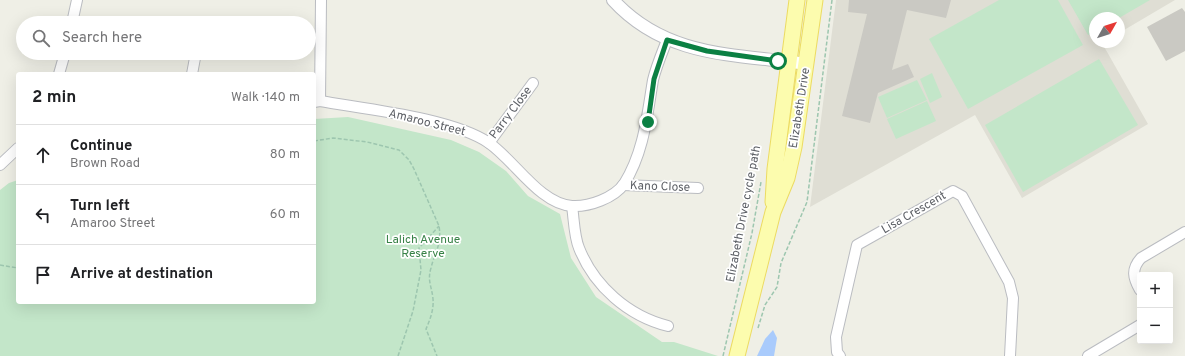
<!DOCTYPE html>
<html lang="en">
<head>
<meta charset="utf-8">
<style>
	:root { --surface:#fff; --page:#f6f6f6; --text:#202124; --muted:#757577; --line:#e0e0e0 }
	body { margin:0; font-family:Overpass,sans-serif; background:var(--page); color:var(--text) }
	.controls { position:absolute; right:12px; bottom:12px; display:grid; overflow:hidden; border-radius:4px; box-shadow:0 4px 16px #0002 }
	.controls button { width:36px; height:36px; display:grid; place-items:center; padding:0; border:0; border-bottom:1px solid var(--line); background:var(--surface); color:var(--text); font:20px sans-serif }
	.compass { position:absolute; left:1089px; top:12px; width:36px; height:36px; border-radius:50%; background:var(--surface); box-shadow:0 4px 16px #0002; rotate:51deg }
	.stop { position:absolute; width:12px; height:12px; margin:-9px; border:3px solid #0b8043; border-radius:50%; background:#fff }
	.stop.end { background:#0b8043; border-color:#fff; box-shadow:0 1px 4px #0008 }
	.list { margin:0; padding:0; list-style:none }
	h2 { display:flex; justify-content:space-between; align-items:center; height:52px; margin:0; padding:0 16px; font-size:17px }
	h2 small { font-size:13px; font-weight:400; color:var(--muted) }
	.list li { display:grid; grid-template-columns:26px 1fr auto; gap:12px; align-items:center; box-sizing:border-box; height:60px; padding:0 16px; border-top:1px solid var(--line) }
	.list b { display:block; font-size:15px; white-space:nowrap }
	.list p { margin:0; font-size:13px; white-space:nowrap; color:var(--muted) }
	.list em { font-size:13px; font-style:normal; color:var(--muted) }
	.icon { flex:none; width:22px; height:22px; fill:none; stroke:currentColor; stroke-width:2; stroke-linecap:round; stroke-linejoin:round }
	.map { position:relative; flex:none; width:1185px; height:356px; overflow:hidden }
	.search { position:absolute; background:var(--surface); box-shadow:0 4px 16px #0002; left:16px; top:16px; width:300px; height:44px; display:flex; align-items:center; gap:10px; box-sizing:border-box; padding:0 14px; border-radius:22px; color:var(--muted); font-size:15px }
	.panel { position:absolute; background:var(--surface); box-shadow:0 4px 16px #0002; left:16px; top:72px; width:300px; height:232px; border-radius:4px }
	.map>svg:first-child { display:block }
	.education { fill:#dfded4 }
	.green { fill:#c3e6c9 }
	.water { fill:#a9cbfc }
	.building { fill:#cac9c3 }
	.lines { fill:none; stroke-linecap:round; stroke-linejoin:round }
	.minor-casing { stroke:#babcc1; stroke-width:12 }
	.tertiary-casing { stroke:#babcc1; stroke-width:14 }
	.primary-casing { stroke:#ecdb62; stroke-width:17 }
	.path { stroke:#9dc6af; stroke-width:1.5; stroke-dasharray:4 2; stroke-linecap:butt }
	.minor { stroke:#fff; stroke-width:10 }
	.tertiary { stroke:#fff; stroke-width:12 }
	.primary { stroke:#fcfcae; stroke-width:15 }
	.route { stroke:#0b8043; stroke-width:5 }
	.labels { text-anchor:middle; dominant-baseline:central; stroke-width:3.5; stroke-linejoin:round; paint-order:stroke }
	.street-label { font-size:12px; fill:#5d6066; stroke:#fff }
	.park-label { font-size:12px; fill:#388247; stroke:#fff }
</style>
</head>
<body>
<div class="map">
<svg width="1185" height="356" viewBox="0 0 1185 356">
	<rect width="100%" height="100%" fill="#efefe6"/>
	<polygon class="education" points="836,0 1175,0 1119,33 1119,18 1095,18 1095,42 1103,42 1102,43 1148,124 1022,198 975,115 810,207"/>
	<g class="green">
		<polygon points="999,0 1058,0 1083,45 968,109 929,39"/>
		<polygon points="1068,0 1150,0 1119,18 1095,18 1095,32 1088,35"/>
		<polygon points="1099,59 1138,125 1023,192 985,125"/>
		<polygon points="932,73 942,97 930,103 920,79"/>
		<polygon points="917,80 927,100 887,118 878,97"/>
		<polygon points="927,101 936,121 896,139 887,119"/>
		<polygon points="348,117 451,140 479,152 506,171 528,196 560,214 571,258 596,297 662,342 674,342 718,356 0,356 0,190 9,183 18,180 18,302 314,302 314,119"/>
	</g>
	<polygon class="water" points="773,330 777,338 774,356 757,356 765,339"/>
	<g class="building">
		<polygon points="849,0 951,0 946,18 907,10 892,70 908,64 914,77 878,93 870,123 842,116 867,14 848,12"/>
		<polygon points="1182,8 1185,12 1185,51 1166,61 1147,27"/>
	</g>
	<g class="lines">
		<g class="minor-casing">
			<g id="minor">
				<polyline points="72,23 77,0"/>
				<polyline points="59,74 65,53"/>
				<polyline points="192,74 195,58"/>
				<polyline points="320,101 321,0"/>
				<path d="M 314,102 L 320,101 C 365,109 452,118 489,143 C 515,161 540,204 572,206 C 589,207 614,198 624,184 C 644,152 647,116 653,80 C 656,67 662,53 667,40"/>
				<polyline points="489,143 533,83"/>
				<polyline points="0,165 18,148"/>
				<polyline points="623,185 698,188"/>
				<path d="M 572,206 C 574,219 574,236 579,248 C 594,286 628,316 668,326"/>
				<path d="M 1140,290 C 1133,278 1131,269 1141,258 L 1185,232"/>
				<polyline points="840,356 837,352 836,337 857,245 953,191 962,196 1009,282 1013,298 1010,356"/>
				<polyline points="1088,356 1140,325"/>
			</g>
		</g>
		<g class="tertiary-casing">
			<path id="tertiary" d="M 613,0 C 666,58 735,54 807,64"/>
		</g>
		<g class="primary-casing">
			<g id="primary">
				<polyline points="773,202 775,169 797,0"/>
				<polyline points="737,356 773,212 787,178 794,147 815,0"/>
			</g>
		</g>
		<g class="path">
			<path d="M 314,141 L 333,138 L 367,142 L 399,150 L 409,160 L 414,169 L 439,226 C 442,245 435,251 431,268 C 427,281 432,287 433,299 C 434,309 430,320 426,329 L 437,356"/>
			<polyline points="0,265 18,268"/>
			<polyline points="758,328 765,305 777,287 781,263 807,202 832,0"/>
			<polyline points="398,356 413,311 421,270 419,248 439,226"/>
			<polyline points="723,356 752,233 761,182"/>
		</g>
		<use href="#minor" class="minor"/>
		<use href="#tertiary" class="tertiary"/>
		<use href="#primary" class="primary"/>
	</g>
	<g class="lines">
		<polyline class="route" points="648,122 654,79 667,40 707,51 778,61"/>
	</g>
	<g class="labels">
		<g class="street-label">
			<text transform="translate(800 108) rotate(-81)">Elizabeth Drive</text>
			<text transform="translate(511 113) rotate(-53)">Parry Close</text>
			<text transform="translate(427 123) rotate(14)">Amaroo Street</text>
			<text transform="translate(660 187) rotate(2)">Kano Close</text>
			<text transform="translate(914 213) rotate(-30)">Lisa Crescent</text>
			<text transform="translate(744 214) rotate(-79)">Elizabeth Drive cycle path</text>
		</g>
		<g class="park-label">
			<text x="423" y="240">Lalich Avenue<tspan x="423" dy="14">Reserve</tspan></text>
		</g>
	</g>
</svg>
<div class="controls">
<button>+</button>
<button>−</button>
</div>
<svg class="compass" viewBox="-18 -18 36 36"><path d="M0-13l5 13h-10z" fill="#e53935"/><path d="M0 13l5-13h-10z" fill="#757577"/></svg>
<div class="stop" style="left:778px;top:61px"></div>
<div class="stop end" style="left:648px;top:122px"></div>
<div class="search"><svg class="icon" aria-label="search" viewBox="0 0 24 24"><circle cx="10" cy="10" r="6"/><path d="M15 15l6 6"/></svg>Search here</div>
<section class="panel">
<h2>2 min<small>Walk · 140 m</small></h2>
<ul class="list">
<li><svg class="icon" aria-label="ahead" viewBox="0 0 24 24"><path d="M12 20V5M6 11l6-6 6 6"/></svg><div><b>Continue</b><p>Brown Road</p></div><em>80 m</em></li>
<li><svg class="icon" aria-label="left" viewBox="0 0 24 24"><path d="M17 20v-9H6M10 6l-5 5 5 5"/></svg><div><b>Turn left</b><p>Amaroo Street</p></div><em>60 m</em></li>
<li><svg class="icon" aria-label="arrive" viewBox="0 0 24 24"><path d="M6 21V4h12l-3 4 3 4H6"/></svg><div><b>Arrive at destination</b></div></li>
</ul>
</section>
</div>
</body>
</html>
